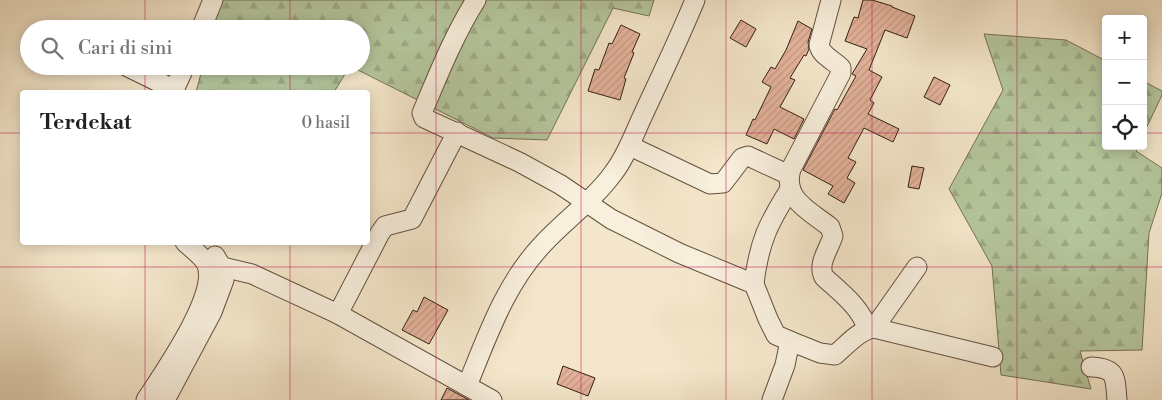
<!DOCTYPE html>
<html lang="id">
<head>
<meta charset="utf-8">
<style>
	:root { --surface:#fff; --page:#f6f6f6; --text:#202124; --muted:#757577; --line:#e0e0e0 }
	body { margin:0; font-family:"Libre Bodoni",serif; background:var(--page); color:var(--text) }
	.controls { position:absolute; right:15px; top:15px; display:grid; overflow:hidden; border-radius:5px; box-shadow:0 2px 12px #0003 }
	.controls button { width:45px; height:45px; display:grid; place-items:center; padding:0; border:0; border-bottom:1px solid var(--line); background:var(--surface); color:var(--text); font:25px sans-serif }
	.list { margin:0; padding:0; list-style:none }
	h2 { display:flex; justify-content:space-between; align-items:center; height:65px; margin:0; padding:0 20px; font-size:21px }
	h2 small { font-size:16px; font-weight:400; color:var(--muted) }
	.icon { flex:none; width:28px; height:28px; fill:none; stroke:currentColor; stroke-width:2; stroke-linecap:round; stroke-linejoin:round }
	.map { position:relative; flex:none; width:1162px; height:400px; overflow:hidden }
	.search { position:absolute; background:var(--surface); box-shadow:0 2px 12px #0003; left:20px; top:20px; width:350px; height:55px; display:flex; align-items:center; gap:12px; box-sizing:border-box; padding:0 18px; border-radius:28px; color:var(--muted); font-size:19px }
	.panel { position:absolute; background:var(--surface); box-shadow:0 2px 12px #0003; left:20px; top:90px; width:350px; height:155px; border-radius:5px }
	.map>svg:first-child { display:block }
	.forest { fill:url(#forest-firs); stroke:#747256 }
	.building { fill:url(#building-hatch); stroke:#331f11 }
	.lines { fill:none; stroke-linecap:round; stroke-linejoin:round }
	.minor-casing { stroke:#63513f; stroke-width:21 }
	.minor { stroke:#f8efdd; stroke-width:19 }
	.grid { fill:none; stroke:#c2185b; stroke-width:1; stroke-opacity:0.55 }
</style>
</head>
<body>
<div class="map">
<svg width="1162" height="400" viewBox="0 0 1162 400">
	<defs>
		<pattern id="forest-firs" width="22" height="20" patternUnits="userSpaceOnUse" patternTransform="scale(1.25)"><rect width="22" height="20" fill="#b5c69c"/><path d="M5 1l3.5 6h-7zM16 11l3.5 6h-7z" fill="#9caa85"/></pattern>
		<pattern id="building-hatch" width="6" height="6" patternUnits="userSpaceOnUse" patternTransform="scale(1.25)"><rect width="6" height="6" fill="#e3b29a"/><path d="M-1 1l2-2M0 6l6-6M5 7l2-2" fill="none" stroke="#c39984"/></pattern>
	</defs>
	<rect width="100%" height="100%" fill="#f4e6ca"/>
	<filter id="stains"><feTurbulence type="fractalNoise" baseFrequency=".004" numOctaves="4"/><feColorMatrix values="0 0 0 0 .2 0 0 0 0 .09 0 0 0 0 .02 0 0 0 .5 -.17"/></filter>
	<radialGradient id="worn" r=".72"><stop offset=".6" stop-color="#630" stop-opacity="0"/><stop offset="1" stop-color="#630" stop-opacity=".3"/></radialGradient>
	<g class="forest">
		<polygon points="219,0 654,0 649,16 613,8 547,140 493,138 350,66 361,66 361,29 212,29"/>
		<polygon points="984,34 1066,40 1106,61 1106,146 1138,146 1136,151 1162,168 1162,193 1149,233 1142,350 1080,351 1091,389 1001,375 992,266 949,189 1003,90"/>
		<polygon points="203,66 350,66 334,92 196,92"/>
		<polygon points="1143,81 1162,91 1162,95 1143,135"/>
	</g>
	<g class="building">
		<polygon points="863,0 872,0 892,6 892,7 915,16 907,38 885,30 869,70 882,77 870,100 874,103 868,114 899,129 893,142 864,128 848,158 856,162 847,178 855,183 844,203 828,194 833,186 803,170 835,109 837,110 856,76 852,74 867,49 845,41 854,17 858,18"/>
		<polygon points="741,20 756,29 746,47 730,38"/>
		<polygon points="798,21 812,29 808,42 809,49 806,56 804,55 790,78 795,80 780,107 804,119 794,139 774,129 767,144 746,135 753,119 755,120 771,87 762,82 771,67 775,69 786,50"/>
		<polygon points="621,25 640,34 632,52 634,53 624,78 626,79 620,100 588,91 595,69 599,70 609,43 612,44"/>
		<polygon points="934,77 950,85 940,105 924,97"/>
		<polygon points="912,166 924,168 919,189 908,187"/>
		<polygon points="424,297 448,310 429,344 402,330 413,310 417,312"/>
		<polygon points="563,366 595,378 588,396 557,384"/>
		<polygon points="447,388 469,400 441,400"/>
	</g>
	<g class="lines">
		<g class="minor-casing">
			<g id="minor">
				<path d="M 476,0 C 454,35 438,75 422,113 L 424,118 L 519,162 L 561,185 L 611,219 L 679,253 L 754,284 L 768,319 L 776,335 L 790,341 L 785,365 L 772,400"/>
				<path d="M 831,0 L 819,45 C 821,56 834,60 841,68 L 841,73 L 791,169 C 782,199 810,211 830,227 L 833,236 C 829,249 817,264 824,277 C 839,291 862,308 867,329"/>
				<polyline points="201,29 213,0"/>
				<polyline points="126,66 175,90"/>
				<polyline points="173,92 185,66"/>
				<polyline points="630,146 710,184 723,183 742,158 748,156 789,175"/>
				<polyline points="206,263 252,274 338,314 492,400"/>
				<path d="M 754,284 C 759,242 768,224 790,189"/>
				<polyline points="338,314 380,233 385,226 412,219 457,132"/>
				<polyline points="874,328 917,267"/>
				<path d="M 790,341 L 820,353 L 835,355 C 847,345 859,330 874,328 L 993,357"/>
				<path d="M 1091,367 C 1117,368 1115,377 1117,400"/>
				<path d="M 467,386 C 487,337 505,284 542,245 C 565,220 594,200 614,172 C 627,155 634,134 643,115 C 661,76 679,39 695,0"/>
				<path d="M 146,400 C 164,372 218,296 207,265 C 204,257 191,248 185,242"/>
				<polyline points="165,400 212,312 224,280 221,266 215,256"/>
			</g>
		</g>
		<use href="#minor" class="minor"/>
	</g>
	<path class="grid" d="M 145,0 L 145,29M 290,0 L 290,29M 436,0 L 436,400M 581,0 L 581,400M 726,0 L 726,400M 872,0 L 872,400M 1017,0 L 1017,400M 145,66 L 145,92M 290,66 L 290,92M 0,133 L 22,133M 368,133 L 1106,133M 1143,133 L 1162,133M 145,242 L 145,400M 290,242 L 290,400M 0,267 L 1162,267"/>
	<rect width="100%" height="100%" filter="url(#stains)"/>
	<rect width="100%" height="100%" fill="url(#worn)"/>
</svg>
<div class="controls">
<button>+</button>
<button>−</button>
<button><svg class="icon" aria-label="locate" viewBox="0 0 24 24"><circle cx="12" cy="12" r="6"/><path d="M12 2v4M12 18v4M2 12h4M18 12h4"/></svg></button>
</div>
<div class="search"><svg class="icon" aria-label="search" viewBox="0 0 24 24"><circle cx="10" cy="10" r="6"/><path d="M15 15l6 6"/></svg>Cari di sini</div>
<section class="panel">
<h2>Terdekat<small>0 hasil</small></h2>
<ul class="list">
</ul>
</section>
</div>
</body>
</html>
